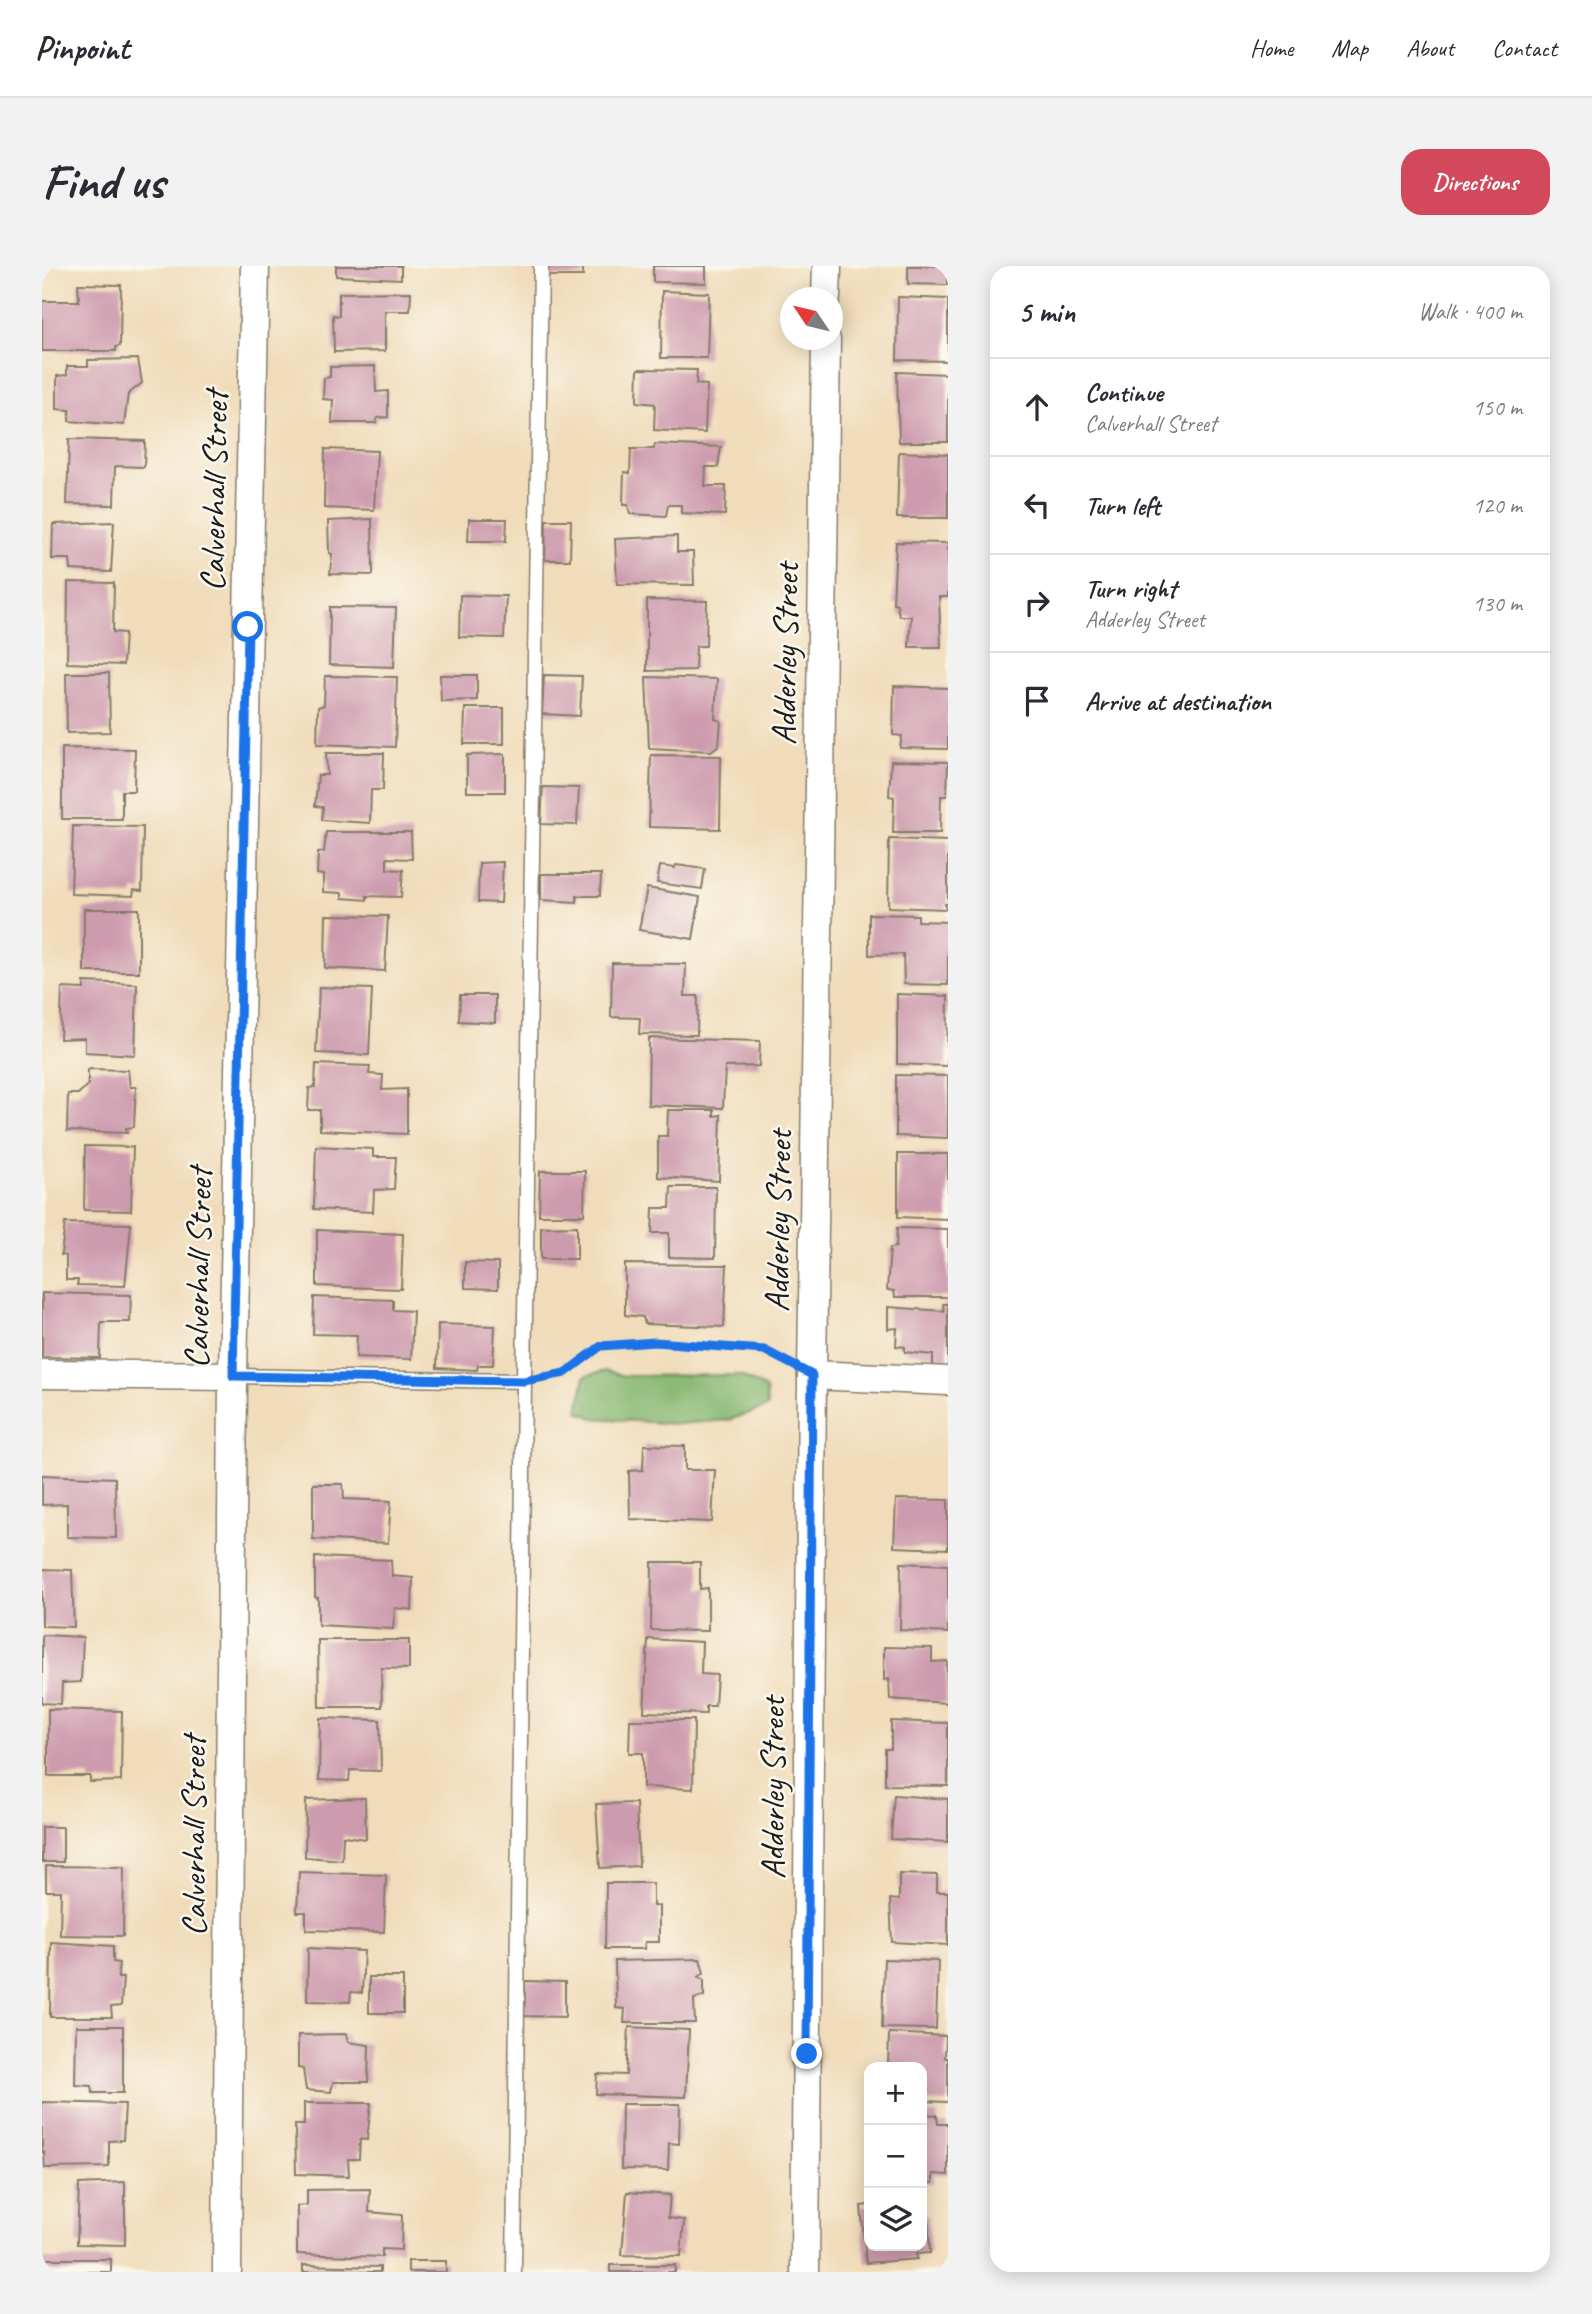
<!DOCTYPE html>
<html lang="en">
<head>
<meta charset="utf-8">
<style>
	:root { --surface:#fff; --page:#f2f2f3; --text:#2b2b33; --muted:#7c7c81; --line:#e1e1e2; --accent:#d1495b }
	body { margin:0; font-family:Caveat,sans-serif; background:var(--page); color:var(--text) }
	.controls { position:absolute; right:21px; bottom:21px; display:grid; overflow:hidden; border-radius:14px; box-shadow:0 4px 18px #0003 }
	.controls button { width:63px; height:63px; display:grid; place-items:center; padding:0; border:0; border-bottom:2px solid var(--line); background:var(--surface); color:var(--text); font:35px sans-serif }
	.compass { position:absolute; left:738px; top:21px; width:63px; height:63px; border-radius:50%; background:var(--surface); box-shadow:0 4px 18px #0003; rotate:305deg }
	.stop { position:absolute; width:21px; height:21px; margin:-16px; border:5px solid #1a73e8; border-radius:50%; background:#fff }
	.stop.end { background:#1a73e8; border-color:#fff; box-shadow:0 2px 7px #0008 }
	.list { margin:0; padding:0; list-style:none }
	h2 { display:flex; justify-content:space-between; align-items:center; height:91px; margin:0; padding:0 28px; font-size:30px }
	h2 small { font-size:23px; font-weight:400; color:var(--muted) }
	.list li { display:grid; grid-template-columns:46px 1fr auto; gap:21px; align-items:center; box-sizing:border-box; height:98px; padding:0 28px; border-top:2px solid var(--line) }
	.list b { display:block; font-size:26px; white-space:nowrap }
	.list p { margin:0; font-size:23px; white-space:nowrap; color:var(--muted) }
	.list em { font-size:23px; font-style:normal; color:var(--muted) }
	.icon { flex:none; width:38px; height:38px; fill:none; stroke:currentColor; stroke-width:2; stroke-linecap:round; stroke-linejoin:round }
	.map { position:relative; flex:none; width:906px; height:2006px; overflow:hidden; border-radius:21px }
	header { display:flex; align-items:center; gap:42px; box-sizing:border-box; height:98px; padding:0 35px; background:var(--surface); border-bottom:2px solid var(--line) }
	header strong { font-size:33px }
	nav { display:flex; gap:38px; margin-inline-start:auto; font-size:24px }
	.intro { display:flex; align-items:center; justify-content:space-between; box-sizing:border-box; height:168px; padding:0 42px }
	h1 { margin:0; font-size:49px }
	.button { padding:18px 32px; border-radius:21px; background:var(--accent); color:#fff; font-size:24px; font-weight:700 }
	main { display:flex; gap:42px; padding:0 42px }
	aside { flex:1; background:var(--surface); border-radius:21px; box-shadow:0 4px 18px #0003 }
	.map>svg:first-child { display:block }
	.forest { fill:#87b871; stroke:#526a46; stroke-width:2 }
	.building { fill:#cd9bae }
	.lines { fill:none; stroke-linecap:round; stroke-linejoin:round }
	.lane-casing { stroke:#867c6b; stroke-width:17 }
	.street-casing { stroke:#867c6b; stroke-width:31 }
	.path { stroke:#867c6b; stroke-width:4.5; stroke-dasharray:2 5; stroke-linecap:butt }
	.lane { stroke:#fff; stroke-width:14 }
	.street { stroke:#fff; stroke-width:28 }
	.route { stroke:#1a73e8; stroke-width:9 }
	.labels { text-anchor:middle; dominant-baseline:central; stroke-width:5; stroke-linejoin:round; paint-order:stroke }
	.street-label { font-size:35px; fill:#1c1c1c; stroke:#fbf7ec }
</style>
</head>
<body>
<header>
<strong>Pinpoint</strong>
<nav><a>Home</a><a>Map</a><a>About</a><a>Contact</a></nav>
</header>
<div class="intro"><h1>Find us</h1><a class="button">Directions</a></div>
<main>
<div class="map">
<svg width="906" height="2006" viewBox="0 0 906 2006">
	<rect width="100%" height="100%" fill="#fbf7ec"/>
	<filter id="ink" filterUnits="userSpaceOnUse"><feTurbulence type="fractalNoise" baseFrequency=".0143" numOctaves="2"/><feDisplacementMap in="SourceGraphic" scale="14" xChannelSelector="R" yChannelSelector="G"/><feConvolveMatrix kernelMatrix="1 2 1 2 8 2 1 2 1" color-interpolation-filters="sRGB"/></filter>
	<filter id="wash" filterUnits="userSpaceOnUse"><feTurbulence type="fractalNoise" baseFrequency=".00686" numOctaves="4" result="noise"/><feDisplacementMap in="SourceGraphic" scale="28" xChannelSelector="R" yChannelSelector="G"/><feGaussianBlur stdDeviation="1.57" result="paint"/><feColorMatrix in="noise" values="0 0 0 0 0 0 0 0 0 0 0 0 0 0 0 0 0 1.4 0 .05"/><feComposite in="paint" operator="in"/></filter>
	<g filter="url(#wash)">
		<rect width="100%" height="100%" fill="#f0dcba"/>
		<polygon class="forest" points="563,1105 583,1110 698,1109 724,1123 725,1141 687,1154 635,1158 551,1152 536,1145 543,1110"/>
		<g id="blocks">
			<g class="building">
				<polygon points="294,0 359,0 359,13 294,10"/>
				<rect x="506" y="0" width="35" height="10"/>
				<polygon points="611,0 664,0 664,17 611,16"/>
				<polygon points="866,0 906,0 906,19 866,18"/>
				<polygon points="36,18 79,19 78,80 74,81 74,85 0,85 0,35 37,35"/>
				<polygon points="620,25 667,27 665,92 619,92"/>
				<polygon points="369,26 368,45 343,45 343,85 292,86 291,49 297,50 297,27"/>
				<polygon points="856,31 906,33 906,95 855,94"/>
				<polygon points="96,93 100,117 86,128 82,159 27,155 28,144 15,143 15,110 25,109 25,100 46,100 46,94"/>
				<polygon points="333,100 334,126 346,125 346,151 335,152 334,157 290,157 291,134 281,133 282,112 288,111 288,101"/>
				<polygon points="596,103 655,104 654,118 665,119 663,167 612,164 613,138 595,136"/>
				<polygon points="855,106 906,108 906,176 857,176"/>
				<polygon points="27,173 103,175 102,201 73,200 72,239 25,238"/>
				<polygon points="613,178 679,181 676,201 664,201 663,220 684,220 683,249 639,247 639,239 626,239 624,250 588,248 586,239 581,239 582,206 588,207 589,183 612,183"/>
				<polygon points="283,183 335,185 332,244 282,242"/>
				<polygon points="857,186 906,188 906,252 855,252"/>
				<polygon points="330,253 331,309 288,308 290,288 287,287 286,255"/>
				<polygon points="427,253 465,253 464,275 426,275"/>
				<polygon points="504,254 529,254 528,294 503,294"/>
				<polygon points="72,256 69,306 29,304 28,293 10,293 11,258"/>
				<polygon points="635,270 635,286 651,286 652,319 575,318 573,273"/>
				<polygon points="854,276 906,277 906,331 897,331 899,381 867,381 869,350 857,350 855,338 851,337"/>
				<polygon points="26,316 72,317 71,366 83,367 81,399 25,397"/>
				<polygon points="418,329 464,330 462,372 417,371"/>
				<polygon points="605,334 665,335 664,380 654,380 653,404 605,405"/>
				<polygon points="288,341 354,342 352,401 287,399"/>
				<polygon points="24,407 67,407 68,466 25,467"/>
				<polygon points="398,409 435,409 435,434 399,435"/>
				<polygon points="502,409 540,410 538,450 500,448"/>
				<polygon points="283,410 355,411 353,481 275,478 276,441 282,439"/>
				<polygon points="604,411 675,413 673,453 679,455 677,479 669,485 607,482"/>
				<polygon points="852,420 906,422 906,483 858,482 860,470 851,469"/>
				<polygon points="423,442 462,442 462,478 422,478"/>
				<polygon points="20,482 93,483 92,525 80,525 80,553 20,553"/>
				<polygon points="284,487 342,487 341,524 329,524 328,557 280,554 281,541 273,540 276,509 285,509"/>
				<polygon points="463,488 463,526 425,526 425,489"/>
				<polygon points="609,489 679,490 678,563 607,561"/>
				<polygon points="849,495 906,496 905,530 899,530 898,567 851,567 852,531 847,530"/>
				<polygon points="501,521 537,522 535,559 499,558"/>
				<polygon points="31,560 101,561 100,625 92,624 91,630 29,628"/>
				<polygon points="284,566 369,566 370,593 345,592 345,603 361,604 359,631 325,630 325,634 300,632 300,627 281,626 281,609 275,608 276,587 282,586"/>
				<polygon points="847,573 906,575 906,638 903,638 904,643 846,641"/>
				<polygon points="461,596 459,637 436,636 437,597"/>
				<polygon points="634,599 663,603 660,623 615,617 618,600 633,602"/>
				<polygon points="499,608 559,608 558,630 535,630 535,636 499,634"/>
				<polygon points="605,622 658,631 651,673 597,664"/>
				<rect x="42" y="643" width="55" height="63"/>
				<polygon points="827,648 876,649 876,655 906,656 906,719 862,718 861,688 827,689"/>
				<polygon points="284,649 346,650 343,705 283,702"/>
				<polygon points="570,697 644,698 643,730 656,730 655,769 597,768 598,752 569,751"/>
				<polygon points="42,716 95,718 93,789 43,786 43,772 18,773 20,722 42,723"/>
				<polygon points="277,721 330,723 327,789 274,787"/>
				<polygon points="855,728 906,730 905,800 855,798"/>
				<polygon points="418,729 453,729 453,757 417,755"/>
				<polygon points="607,772 718,775 717,800 683,801 681,842 606,839"/>
				<polygon points="274,798 328,800 327,808 341,809 340,824 365,823 365,868 278,864 278,844 266,844 267,822 273,821"/>
				<polygon points="46,803 86,804 88,821 94,821 92,861 84,862 85,867 25,865 26,828 36,828 46,819"/>
				<polygon points="854,809 906,810 906,872 854,870"/>
				<polygon points="626,844 672,844 672,850 679,849 677,915 616,911 616,870 625,870"/>
				<polygon points="43,880 91,881 89,945 42,944"/>
				<polygon points="274,880 331,883 331,891 354,891 352,923 332,924 331,946 272,943"/>
				<polygon points="856,888 906,888 906,953 856,951"/>
				<polygon points="498,905 543,905 542,949 497,949"/>
				<polygon points="629,921 674,921 673,992 627,991 627,967 610,967 611,942 628,942"/>
				<polygon points="23,957 89,958 83,1020 35,1019 36,1014 24,1014 24,990 19,989"/>
				<polygon points="535,960 535,993 499,993 499,961"/>
				<polygon points="855,962 906,963 906,1031 853,1031 852,1025 845,1024 848,982 854,981"/>
				<polygon points="275,964 361,968 359,1023 275,1020"/>
				<polygon points="423,996 456,997 456,1023 423,1022"/>
				<polygon points="583,998 685,999 682,1061 603,1058 601,1051 583,1049"/>
				<polygon points="0,1027 89,1029 88,1056 59,1056 58,1092 0,1091"/>
				<polygon points="272,1031 351,1034 351,1044 371,1045 369,1093 314,1091 315,1069 271,1068"/>
				<polygon points="901,1038 906,1038 906,1110 891,1110 891,1089 863,1086 863,1081 854,1080 855,1062 846,1063 846,1041 902,1045"/>
				<polygon points="396,1058 453,1060 451,1099 436,1099 435,1104 395,1102"/>
				<polygon points="602,1179 643,1180 643,1204 673,1204 670,1256 588,1253 587,1205 601,1204"/>
				<polygon points="0,1209 73,1212 74,1272 25,1271 25,1238 0,1239"/>
				<polygon points="271,1218 301,1218 302,1233 349,1235 346,1277 271,1273"/>
				<polygon points="854,1233 906,1234 906,1283 852,1281"/>
				<polygon points="273,1291 349,1294 350,1310 371,1312 370,1344 353,1342 351,1363 276,1359 276,1332 273,1331"/>
				<polygon points="610,1296 658,1296 658,1323 666,1322 666,1365 609,1364"/>
				<polygon points="859,1297 906,1299 906,1367 858,1364"/>
				<polygon points="0,1303 30,1304 32,1361 0,1360"/>
				<polygon points="0,1369 41,1371 39,1416 20,1417 19,1438 0,1437"/>
				<polygon points="606,1373 660,1376 659,1408 675,1409 673,1440 664,1440 664,1448 602,1446"/>
				<polygon points="276,1374 367,1374 367,1403 339,1402 340,1441 277,1441"/>
				<polygon points="842,1381 890,1382 890,1396 905,1395 904,1437 848,1433 847,1413 842,1414"/>
				<polygon points="6,1443 80,1445 79,1515 48,1516 48,1510 6,1510"/>
				<polygon points="278,1452 338,1454 339,1505 308,1504 307,1515 277,1514"/>
				<polygon points="588,1454 652,1454 651,1523 601,1521 601,1487 587,1487"/>
				<polygon points="849,1455 906,1457 906,1520 843,1519 843,1483 849,1483"/>
				<polygon points="852,1529 906,1533 906,1576 849,1573"/>
				<polygon points="323,1532 324,1573 301,1570 300,1594 263,1591 264,1534"/>
				<polygon points="594,1537 597,1600 558,1602 554,1538"/>
				<rect x="0" y="1561" width="21" height="35"/>
				<polygon points="4,1600 82,1601 81,1670 18,1669 19,1625 4,1625"/>
				<polygon points="257,1606 344,1609 342,1666 264,1664 264,1646 255,1646"/>
				<polygon points="857,1608 895,1609 895,1626 906,1626 906,1679 850,1676 848,1633 857,1634"/>
				<polygon points="564,1617 611,1617 611,1640 617,1640 617,1676 603,1676 602,1683 563,1683"/>
				<polygon points="9,1676 71,1680 71,1696 77,1697 76,1712 81,1712 79,1740 69,1741 70,1751 8,1751"/>
				<polygon points="266,1682 322,1685 320,1727 309,1726 308,1736 265,1735"/>
				<polygon points="658,1693 662,1707 657,1711 662,1714 662,1730 652,1733 653,1757 582,1757 583,1743 574,1742 573,1695"/>
				<polygon points="842,1693 896,1695 894,1763 840,1762"/>
				<rect x="327" y="1711" width="34" height="36"/>
				<polygon points="483,1715 523,1716 523,1751 482,1750"/>
				<polygon points="34,1760 81,1760 81,1827 51,1827 50,1820 33,1819"/>
				<polygon points="587,1761 647,1764 644,1831 554,1828 555,1808 584,1809"/>
				<polygon points="847,1767 904,1770 903,1792 906,1792 906,1836 880,1835 880,1801 846,1801"/>
				<polygon points="304,1768 306,1776 327,1779 326,1816 291,1816 289,1826 264,1824 261,1803 256,1802 256,1769"/>
				<polygon points="0,1836 83,1838 81,1874 67,1875 67,1901 3,1902 2,1886 0,1886"/>
				<polygon points="262,1837 329,1837 325,1874 318,1873 317,1893 306,1893 307,1910 254,1908 253,1859 262,1859"/>
				<polygon points="580,1838 638,1838 637,1878 627,1877 626,1904 579,1903"/>
				<polygon points="880,1848 895,1849 896,1858 906,1858 906,1909 891,1908 891,1917 880,1916"/>
				<polygon points="83,1916 83,1979 35,1978 37,1918"/>
				<polygon points="328,1923 327,1946 360,1949 359,1984 340,1983 340,1991 255,1988 255,1940 265,1939 265,1924"/>
				<polygon points="585,1926 628,1929 626,1952 642,1954 639,1990 580,1989"/>
				<polygon points="827,1939 827,1980 880,1980 880,1950 886,1950 888,1987 874,1988 875,1993 824,1997 819,1940"/>
				<rect x="0" y="1993" width="69" height="13"/>
				<rect x="366" y="1995" width="38" height="11"/>
				<polygon points="261,1999 338,2001 338,2006 261,2006"/>
				<rect x="568" y="1999" width="65" height="7"/>
			</g>
		</g>
	</g>
	<g filter="url(#ink)">
		<use href="#blocks" fill-opacity="0" stroke="#867c6b" stroke-width="2"/>
		<g class="lines">
			<g class="lane-casing">
				<g id="lane">
					<polyline points="191,1110 482,1115"/>
					<polyline points="472,2006 482,1115 499,0"/>
				</g>
			</g>
			<g class="street-casing">
				<g id="street">
					<polyline points="784,32 785,0"/>
					<polyline points="0,1108 191,1110"/>
					<polyline points="770,1109 906,1115"/>
					<polyline points="185,2006 191,1110 213,0"/>
					<polyline points="763,2006 770,1109 784,74"/>
				</g>
			</g>
			<polyline class="path" points="504,1111 523,1107 559,1080 613,1076 722,1084 739,1093"/>
			<use href="#lane" class="lane"/>
			<use href="#street" class="street"/>
		</g>
	</g>
	<g class="lines" filter="url(#ink)">
		<polyline class="route" points="206,361 191,1110 482,1115 523,1107 559,1080 613,1076 722,1084 770,1109 765,1788"/>
	</g>
	<g class="labels">
		<g class="street-label">
			<text transform="translate(172 225) rotate(-89)">Calverhall Street</text>
			<text transform="translate(743 388) rotate(-89)">Adderley Street</text>
			<text transform="translate(736 955) rotate(-89)">Adderley Street</text>
			<text transform="translate(156 1002) rotate(-89)">Calverhall Street</text>
			<text transform="translate(730 1522) rotate(-90)">Adderley Street</text>
			<text transform="translate(151 1570) rotate(-90)">Calverhall Street</text>
		</g>
	</g>
</svg>
<div class="controls">
<button>+</button>
<button>−</button>
<button><svg class="icon" aria-label="layers" viewBox="0 0 24 24"><path d="M12 4l9 5-9 5-9-5zM3 14l9 5 9-5"/></svg></button>
</div>
<svg class="compass" viewBox="-18 -18 36 36"><path d="M0-13l5 13h-10z" fill="#e53935"/><path d="M0 13l5-13h-10z" fill="#7c7c81"/></svg>
<div class="stop" style="left:206px;top:361px"></div>
<div class="stop end" style="left:765px;top:1788px"></div>
</div>
<aside>
<h2>5 min<small>Walk · 400 m</small></h2>
<ul class="list">
<li><svg class="icon" aria-label="ahead" viewBox="0 0 24 24"><path d="M12 20V5M6 11l6-6 6 6"/></svg><div><b>Continue</b><p>Calverhall Street</p></div><em>150 m</em></li>
<li><svg class="icon" aria-label="left" viewBox="0 0 24 24"><path d="M17 20v-9H6M10 6l-5 5 5 5"/></svg><div><b>Turn left</b></div><em>120 m</em></li>
<li><svg class="icon" aria-label="right" viewBox="0 0 24 24"><path d="M7 20v-9h11M14 6l5 5-5 5"/></svg><div><b>Turn right</b><p>Adderley Street</p></div><em>130 m</em></li>
<li><svg class="icon" aria-label="arrive" viewBox="0 0 24 24"><path d="M6 21V4h12l-3 4 3 4H6"/></svg><div><b>Arrive at destination</b></div></li>
</ul>
</aside>
</main>
</body>
</html>
